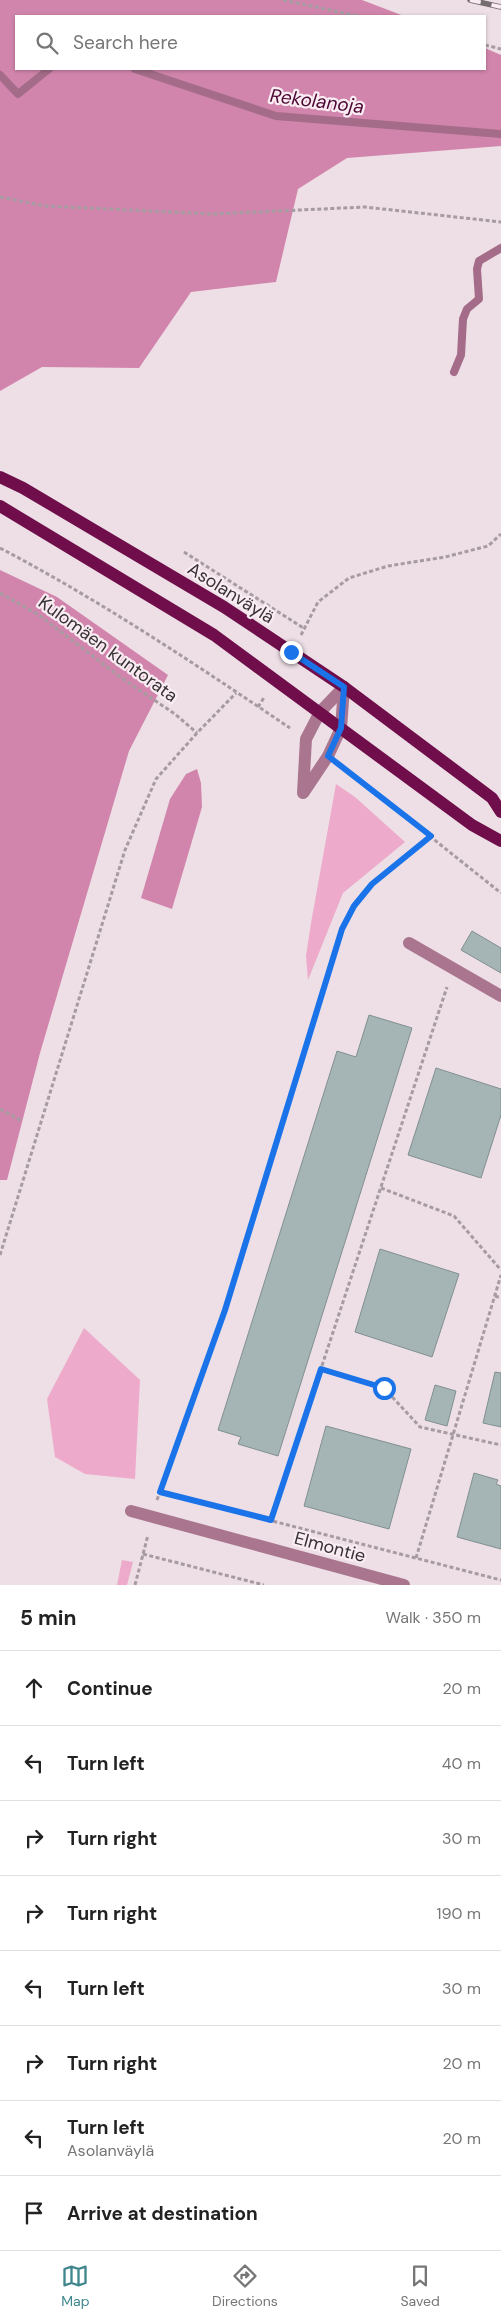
<!DOCTYPE html>
<html lang="en">
<head>
<meta charset="utf-8">
<style>
	:root { --surface:#fff; --page:#f6f6f6; --text:#222; --muted:#767676; --line:#e0e0e0; --accent:#3f878d }
	body { margin:0; font-family:"DM Sans",sans-serif; background:var(--page); color:var(--text) }
	.stop { position:absolute; width:15px; height:15px; margin:-11px; border:4px solid #1a73e8; border-radius:50%; background:#fff }
	.stop.end { background:#1a73e8; border-color:#fff; box-shadow:0 1px 5px #0008 }
	.list { margin:0; padding:0; list-style:none }
	h2 { display:flex; justify-content:space-between; align-items:center; height:65px; margin:0; padding:0 20px; font-size:21px }
	h2 small { font-size:16px; font-weight:400; color:var(--muted) }
	.list li { display:grid; grid-template-columns:32px 1fr auto; gap:15px; align-items:center; box-sizing:border-box; height:75px; padding:0 20px; border-top:1px solid var(--line) }
	.list b { display:block; font-size:19px; white-space:nowrap }
	.list p { margin:0; font-size:16px; white-space:nowrap; color:var(--muted) }
	.list em { font-size:16px; font-style:normal; color:var(--muted) }
	.icon { flex:none; width:28px; height:28px; fill:none; stroke:currentColor; stroke-width:2; stroke-linecap:round; stroke-linejoin:round }
	.map { position:relative; flex:none; width:501px; height:1585px; overflow:hidden }
	.search { position:absolute; background:var(--surface); box-shadow:0 1px 4px #0004; left:15px; right:15px; top:15px; height:55px; display:flex; align-items:center; gap:12px; box-sizing:border-box; padding:0 18px; border-radius:0px; color:var(--muted); font-size:19px }
	.sheet { height:665px; background:var(--surface) }
	nav { display:flex; justify-content:space-around; align-items:center; box-sizing:border-box; height:70px; border-top:1px solid var(--line); background:var(--surface); font-size:14px; color:var(--muted) }
	nav a { display:grid; justify-items:center; gap:2px }
	nav .on { color:var(--accent) }
	.map>svg:first-child { display:block }
	.green { fill:#eeaacb }
	.forest { fill:#d285ac }
	.lines { fill:none; stroke-linecap:round; stroke-linejoin:round }
	.stream { stroke:#a46c88; stroke-width:8 }
	.building { fill:#a5b5b6; stroke:#808f90 }
	.path { stroke:#a69ba0; stroke-width:3; stroke-dasharray:4 2.5; stroke-linecap:butt }
	.minor { stroke:#aa758f; stroke-width:12 }
	.major { stroke:#6f0e4b; stroke-width:12 }
	.rail-casing { stroke:#746c6f; stroke-width:5.5 }
	.rail { stroke:#faecf3; stroke-width:4; stroke-dasharray:11; stroke-linecap:butt }
	.route { stroke:#1a73e8; stroke-width:6 }
	.labels { text-anchor:middle; dominant-baseline:central; stroke-width:4.5; stroke-linejoin:round; paint-order:stroke }
	.street-label { font-size:18px; fill:#373234; stroke:#faecf3 }
	.water-label { font-size:19px; font-style:italic; fill:#4d0733; stroke:#faecf3 }
</style>
</head>
<body>
<div class="map">
<svg width="501" height="1585" viewBox="0 0 501 1585">
	<rect width="100%" height="100%" fill="#eddfe5"/>
	<g class="green">
		<polygon points="336,784 355,797 405,842 343,893 308,980 306,956 311,923"/>
		<polygon points="84,1328 140,1380 135,1479 85,1474 55,1457 47,1399"/>
		<polygon points="122,1560 133,1562 127,1585 117,1585"/>
	</g>
	<g class="forest">
		<polygon points="0,0 362,0 404,16 16,16 16,69 485,69 485,48 501,55 501,146 347,158 298,189 276,282 191,292 139,368 42,367 0,391"/>
		<polygon points="0,570 57,597 168,675 129,751 40,1053 7,1180 0,1180"/>
		<polygon points="197,769 201,783 202,807 172,909 141,898 170,799 186,774"/>
	</g>
	<g class="lines">
		<g class="stream">
			<polyline points="135,69 276,116 501,134"/>
			<polyline points="0,75 18,94 49,69"/>
			<polyline points="454,372 461,355 463,319 467,309 479,299 477,269 479,261 501,248"/>
		</g>
	</g>
	<g class="building">
		<polygon points="472,931 501,948 501,973 461,950"/>
		<polygon points="369,1015 412,1028 278,1456 238,1444 241,1437 218,1430 337,1051 356,1057"/>
		<polygon points="436,1068 501,1089 501,1115 481,1178 408,1155"/>
		<polygon points="380,1249 459,1274 432,1357 355,1332"/>
		<polygon points="495,1372 501,1373 501,1427 483,1423"/>
		<polygon points="435,1385 456,1391 447,1426 425,1420"/>
		<polygon points="326,1426 411,1449 389,1529 304,1506"/>
		<polygon points="474,1473 498,1480 496,1484 501,1486 501,1549 457,1537"/>
	</g>
	<g class="lines">
		<g class="path">
			<polyline points="283,0 358,16"/>
			<polyline points="485,45 501,49"/>
			<polyline points="0,197 45,206 213,214 365,207 501,222"/>
			<path d="M 0,548 C 101,601 195,664 290,728"/>
			<polyline points="184,552 305,629"/>
			<polyline points="0,593 39,615 120,677 175,714 197,733"/>
			<polyline points="301,635 318,602 349,578 388,566 445,557 488,546 501,534"/>
			<polyline points="258,707 265,696"/>
			<polyline points="343,767 501,893"/>
			<polyline points="0,1109 22,1121"/>
			<polyline points="381,1188 454,1216 501,1270"/>
			<polyline points="0,1255 125,850 156,779 197,733 236,693"/>
			<polyline points="495,1296 501,1298"/>
			<polyline points="321,1369 384,1388 420,1427 501,1445"/>
			<polyline points="160,1492 501,1580"/>
			<polyline points="157,1500 225,1310 342,929 354,906 372,884 431,836"/>
			<polyline points="271,1520 447,987"/>
			<polyline points="143,1554 264,1585"/>
			<polyline points="416,1558 501,1275"/>
			<polyline points="135,1585 148,1535"/>
		</g>
		<g class="minor">
			<polyline points="304,792 328,756 341,728 344,687"/>
			<polyline points="303,793 306,739 320,712 344,687"/>
			<polyline points="409,943 501,996"/>
			<polyline points="131,1511 404,1585"/>
		</g>
		<g class="major">
			<polyline points="0,477 23,488 224,607 344,687 492,798 501,812"/>
			<polyline points="0,506 214,635 472,825 501,841"/>
		</g>
		<g class="rail-casing">
			<polyline id="rail" points="470,0 501,7"/>
		</g>
		<use href="#rail" class="rail"/>
	</g>
	<g class="lines">
		<polyline class="route" points="291,652 344,687 341,728 328,756 431,836 372,884 354,906 342,929 225,1310 160,1492 271,1520 321,1369 384,1388"/>
	</g>
	<g class="labels">
		<g class="street-label">
			<text transform="translate(231 593) rotate(32)">Asolanväylä</text>
			<text transform="translate(108 649) rotate(36)">Kulomäen kuntorata</text>
			<text transform="translate(330 1547) rotate(15)">Elmontie</text>
		</g>
		<g class="water-label">
			<text transform="translate(317 101) rotate(7)">Rekolanoja</text>
		</g>
	</g>
</svg>
<div class="stop" style="left:384px;top:1388px"></div>
<div class="stop end" style="left:291px;top:652px"></div>
<div class="search"><svg class="icon" aria-label="search" viewBox="0 0 24 24"><circle cx="10" cy="10" r="6"/><path d="M15 15l6 6"/></svg>Search here</div>
</div>
<section class="sheet">
<h2>5 min<small>Walk · 350 m</small></h2>
<ul class="list">
<li><svg class="icon" aria-label="ahead" viewBox="0 0 24 24"><path d="M12 20V5M6 11l6-6 6 6"/></svg><div><b>Continue</b></div><em>20 m</em></li>
<li><svg class="icon" aria-label="left" viewBox="0 0 24 24"><path d="M17 20v-9H6M10 6l-5 5 5 5"/></svg><div><b>Turn left</b></div><em>40 m</em></li>
<li><svg class="icon" aria-label="right" viewBox="0 0 24 24"><path d="M7 20v-9h11M14 6l5 5-5 5"/></svg><div><b>Turn right</b></div><em>30 m</em></li>
<li><svg class="icon" aria-label="right" viewBox="0 0 24 24"><path d="M7 20v-9h11M14 6l5 5-5 5"/></svg><div><b>Turn right</b></div><em>190 m</em></li>
<li><svg class="icon" aria-label="left" viewBox="0 0 24 24"><path d="M17 20v-9H6M10 6l-5 5 5 5"/></svg><div><b>Turn left</b></div><em>30 m</em></li>
<li><svg class="icon" aria-label="right" viewBox="0 0 24 24"><path d="M7 20v-9h11M14 6l5 5-5 5"/></svg><div><b>Turn right</b></div><em>20 m</em></li>
<li><svg class="icon" aria-label="left" viewBox="0 0 24 24"><path d="M17 20v-9H6M10 6l-5 5 5 5"/></svg><div><b>Turn left</b><p>Asolanväylä</p></div><em>20 m</em></li>
<li><svg class="icon" aria-label="arrive" viewBox="0 0 24 24"><path d="M6 21V4h12l-3 4 3 4H6"/></svg><div><b>Arrive at destination</b></div></li>
</ul>
</section>
<nav>
<a class="on"><svg class="icon" aria-label="map" viewBox="0 0 24 24"><path d="M3 6l6-2 6 2 6-2v14l-6 2-6-2-6 2zM9 4v14M15 6v14"/></svg>Map</a>
<a><svg class="icon" aria-label="directions" viewBox="0 0 24 24"><path d="M12 3l9 9-9 9-9-9zM9 14v-3h6M13 9l2 2-2 2"/></svg>Directions</a>
<a><svg class="icon" aria-label="saved" viewBox="0 0 24 24"><path d="M7 4h10v16l-5-4-5 4z"/></svg>Saved</a>
</nav>
</body>
</html>
